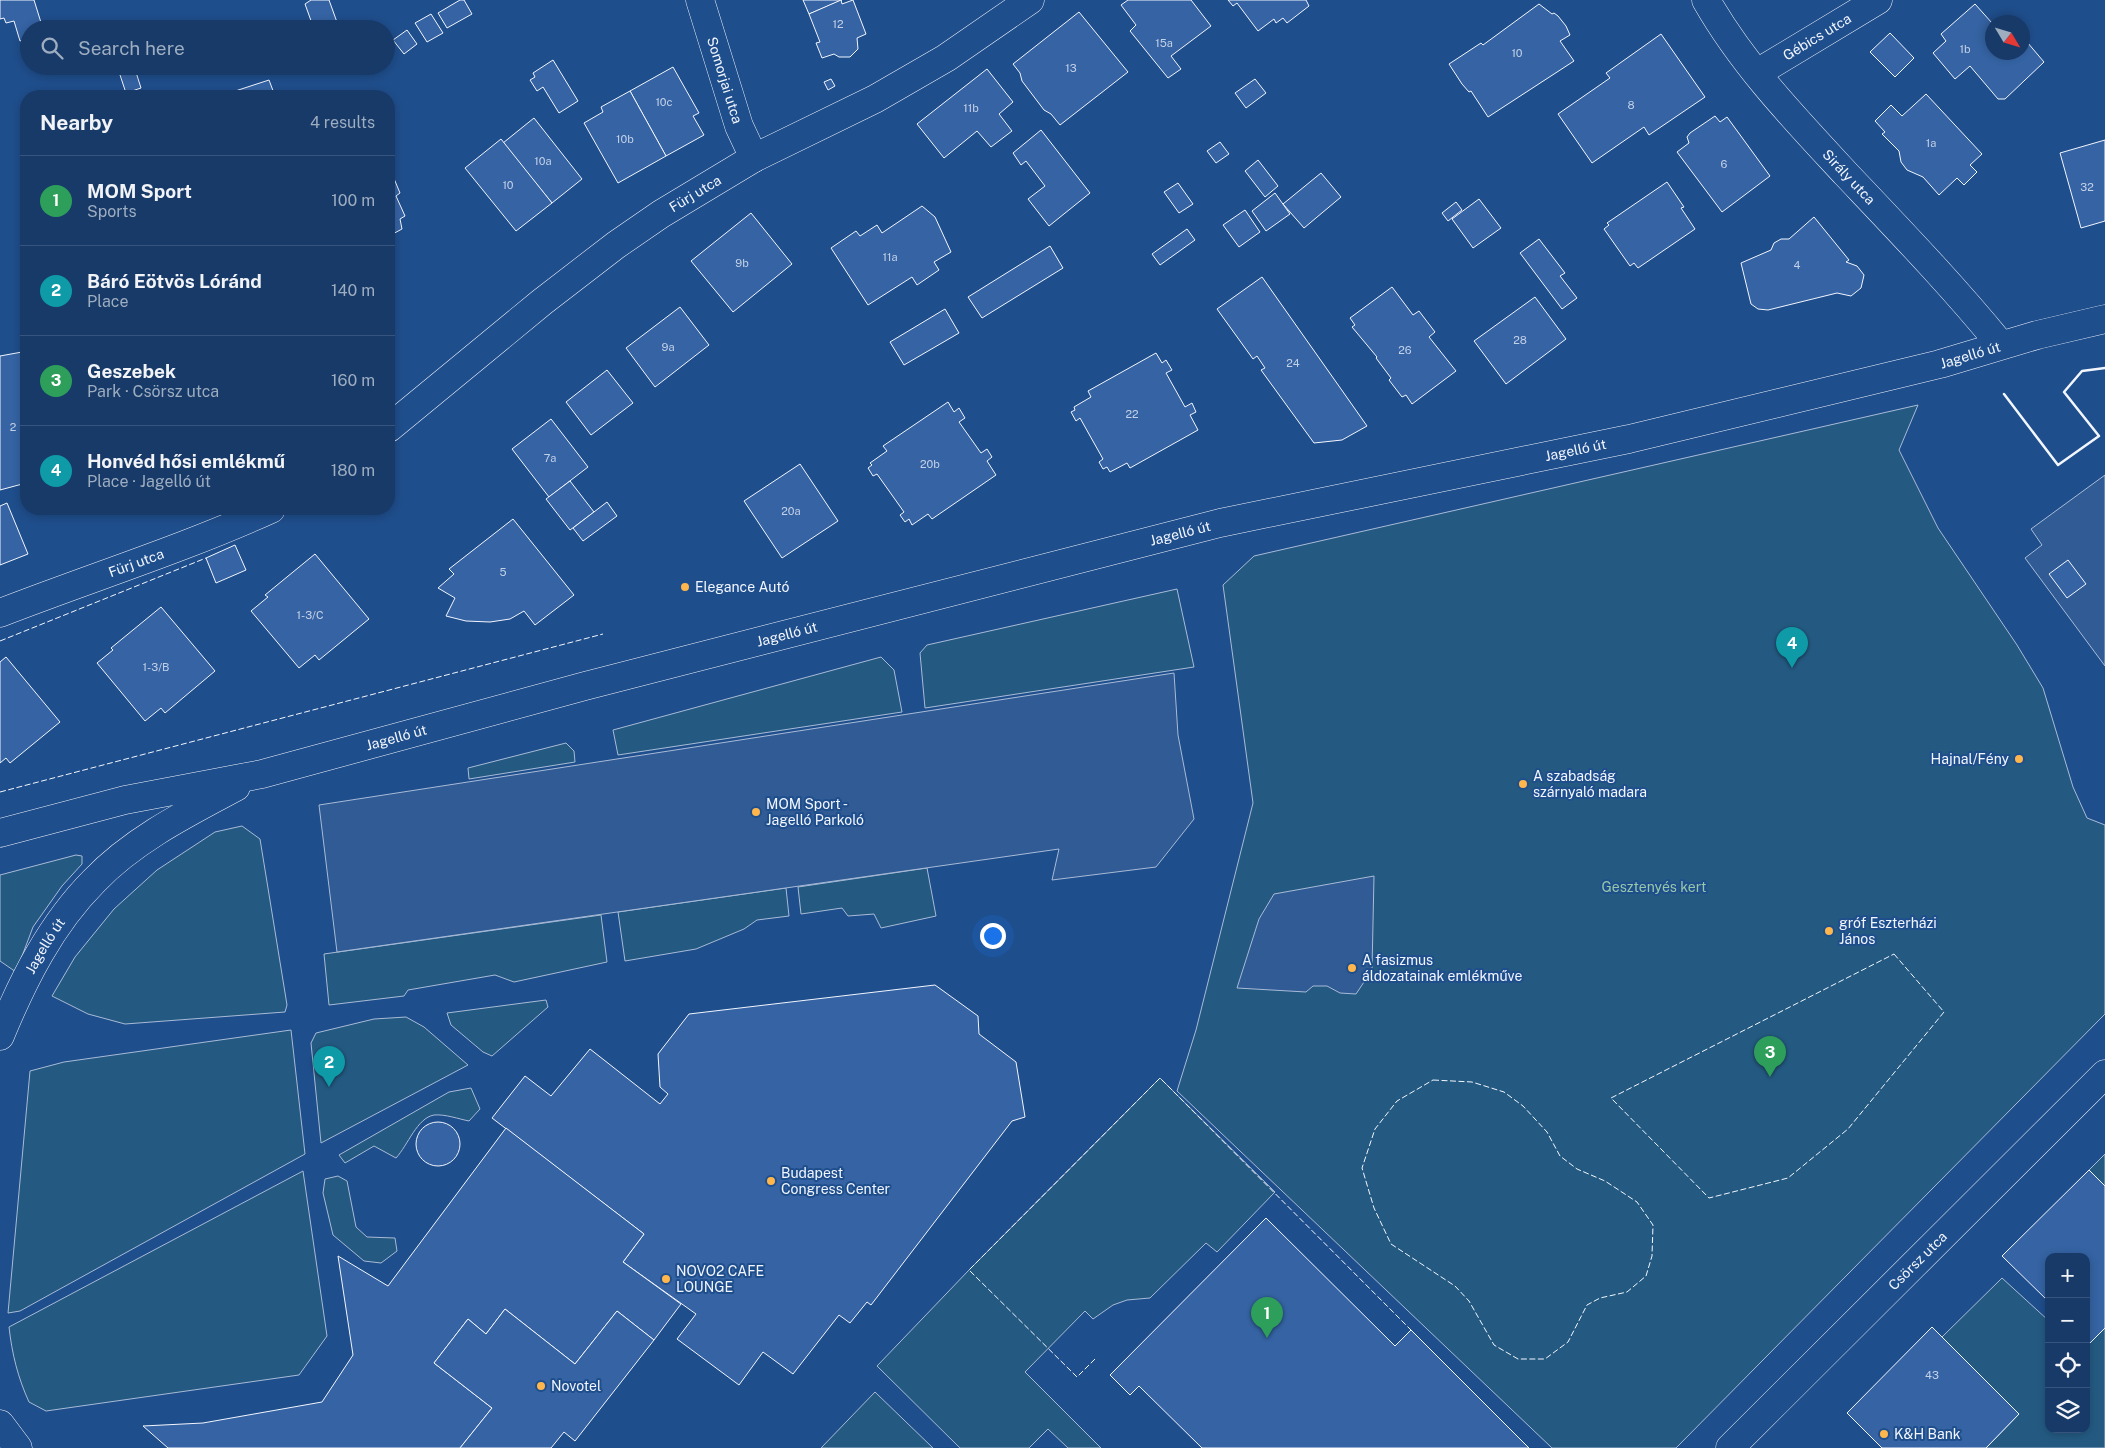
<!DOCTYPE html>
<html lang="en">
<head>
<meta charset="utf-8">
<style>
	:root { --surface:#173a69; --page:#244571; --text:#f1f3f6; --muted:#9eadc0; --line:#36547d; --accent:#8abfa5 }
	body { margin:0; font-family:"Public Sans",sans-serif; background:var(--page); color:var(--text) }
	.controls { position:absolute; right:15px; bottom:15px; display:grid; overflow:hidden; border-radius:10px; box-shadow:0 2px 8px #0003 }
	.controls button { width:45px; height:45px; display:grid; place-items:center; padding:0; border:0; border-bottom:1px solid var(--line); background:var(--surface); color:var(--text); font:25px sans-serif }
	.compass { position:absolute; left:1985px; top:15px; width:45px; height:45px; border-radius:50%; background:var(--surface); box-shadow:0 2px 8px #0003; rotate:128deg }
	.you { position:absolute; left:992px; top:935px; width:18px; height:18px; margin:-12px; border:4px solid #fff; border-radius:50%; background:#1a73e8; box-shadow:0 0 0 8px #1a73e833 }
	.badge { display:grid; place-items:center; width:32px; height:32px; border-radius:50%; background:var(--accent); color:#fff; font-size:16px; font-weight:700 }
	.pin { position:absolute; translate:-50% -41px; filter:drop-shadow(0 1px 2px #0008) }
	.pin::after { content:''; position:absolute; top:26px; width:18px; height:15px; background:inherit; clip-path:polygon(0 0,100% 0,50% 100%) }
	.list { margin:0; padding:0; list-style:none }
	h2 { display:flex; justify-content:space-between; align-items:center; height:65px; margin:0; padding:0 20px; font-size:21px }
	h2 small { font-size:16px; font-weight:400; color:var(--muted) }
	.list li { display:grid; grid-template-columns:32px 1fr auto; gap:15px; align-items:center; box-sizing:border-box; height:90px; padding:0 20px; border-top:1px solid var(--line) }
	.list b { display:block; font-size:19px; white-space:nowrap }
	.list p { margin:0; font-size:16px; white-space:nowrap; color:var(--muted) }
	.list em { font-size:16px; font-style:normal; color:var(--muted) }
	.icon { flex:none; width:28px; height:28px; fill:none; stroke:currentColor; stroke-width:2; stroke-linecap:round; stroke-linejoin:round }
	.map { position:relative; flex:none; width:2105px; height:1448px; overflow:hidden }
	.search { position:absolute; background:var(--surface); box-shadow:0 2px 8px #0003; left:20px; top:20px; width:375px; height:55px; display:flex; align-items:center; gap:12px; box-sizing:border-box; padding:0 18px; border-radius:28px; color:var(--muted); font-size:19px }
	.panel { position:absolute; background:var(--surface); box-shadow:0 2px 8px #0003; left:20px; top:90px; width:375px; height:425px; border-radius:20px }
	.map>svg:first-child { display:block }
	.green { fill:#245a82; stroke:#a8bbd7 }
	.parking { fill:#305b95; stroke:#a8bbd7 }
	.building { fill:#3563a3; stroke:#f2f6ff }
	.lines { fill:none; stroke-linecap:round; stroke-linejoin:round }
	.minor-casing { stroke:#f2f6ff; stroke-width:29 }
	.major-casing { stroke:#f2f6ff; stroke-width:29 }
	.minor { stroke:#1f4e8c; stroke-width:28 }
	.major { stroke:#1f4e8c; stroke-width:28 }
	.fence { stroke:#f2f6ff; stroke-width:1; stroke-dasharray:6 2.5; stroke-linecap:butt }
	.wall { stroke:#f2f6ff; stroke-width:2.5 }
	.poi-dot { fill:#ffb74d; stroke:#1f4e8c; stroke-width:2 }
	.labels { text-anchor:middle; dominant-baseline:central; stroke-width:4; stroke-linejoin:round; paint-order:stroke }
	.number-label { font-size:11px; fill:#c3d1e8 }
	.street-label { font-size:14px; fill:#f2f6ff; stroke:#1f4e8c }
	.poi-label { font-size:14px; fill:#f2f6ff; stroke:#1f4e8c; text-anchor:start }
	.park-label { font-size:14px; fill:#97c8a6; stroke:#1f4e8c }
</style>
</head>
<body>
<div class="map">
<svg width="2105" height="1448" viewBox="0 0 2105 1448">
	<rect width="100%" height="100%" fill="#1f4e8c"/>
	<g class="green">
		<polygon points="1918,405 1899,450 1938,528 2017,645 2043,688 2073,787 2087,818 2105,825 2105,1014 1676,1448 1552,1448 1177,1091 1196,1030 1253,803 1223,585 1254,556"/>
		<polygon points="1177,589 1194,667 925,708 920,653 927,645"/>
		<polygon points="881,657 894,670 902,712 618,755 613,730"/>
		<polygon points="566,743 574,751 575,762 469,779 468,768"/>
		<polygon points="242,826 260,839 287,1005 285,1012 125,1024 88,1014 52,996 75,957 114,909 157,870 215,832"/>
		<polygon points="76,855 82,856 82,864 62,886 33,927 16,972 0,961 0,875"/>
		<polygon points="927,868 936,916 881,928 874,914 848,916 842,908 801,914 798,887"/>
		<polygon points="786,888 789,916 757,920 744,929 696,949 625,961 618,912"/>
		<polygon points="601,915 607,962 514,982 495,975 408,990 404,996 329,1005 324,954"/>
		<polygon points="546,1000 548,1007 492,1056 483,1052 451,1025 447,1013"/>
		<polygon points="406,1017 424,1027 468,1065 321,1143 311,1043 316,1033 374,1019"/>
		<polygon points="291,1030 305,1154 20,1311 8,1313 30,1071 64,1062"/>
		<polygon points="1160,1078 1275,1192 1217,1252 1206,1243 1150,1298 1127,1300 1113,1305 1093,1319 1085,1311 1025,1372 1101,1448 1068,1448 1048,1429 1029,1448 960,1448 877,1366 969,1270"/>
		<path d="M 471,1088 L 480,1109 L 469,1121 C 459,1119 445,1114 434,1115 C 417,1118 408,1145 396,1158 L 374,1146 L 345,1163 L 339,1155 L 449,1092 Z"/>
		<polygon points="2105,1154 2105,1186 2089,1170"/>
		<path d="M 303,1171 L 327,1336 L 299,1375 L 46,1411 L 29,1402 C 18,1378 12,1354 9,1327 Z"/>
		<polygon points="338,1176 347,1181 356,1227 367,1237 395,1238 397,1251 381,1263 364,1261 333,1235 323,1193 325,1179"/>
		<polygon points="2002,1278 2049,1321 2049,1429 2086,1429 2086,1339 2090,1343 2105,1328 2105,1448 1986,1448 2019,1414 1942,1337"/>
		<polygon points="875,1392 933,1448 821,1448"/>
	</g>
	<g class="parking">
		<polygon points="2105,475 2105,666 2025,558 2042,545 2031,529"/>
		<polygon points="1174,673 1178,735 1194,819 1156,867 1052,880 1059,849 337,952 319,805"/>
		<polygon points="1374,876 1372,970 1356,994 1340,993 1327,986 1313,986 1306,992 1237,988 1259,919 1274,894"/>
	</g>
	<g class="building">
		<polygon points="0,0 34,0 43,29 29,29 29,39 20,41 14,21 6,23 4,18 0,19"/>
		<polygon points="311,0 329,0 338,25 328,29 314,29 305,4"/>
		<polygon points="460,0 464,0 472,14 447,28 438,13"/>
		<polygon points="803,0 842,0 809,14"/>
		<polygon points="841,0 842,4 853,0 866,34 857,38 858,49 850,57 839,57 834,54 822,58 816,43 820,42 809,14"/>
		<polygon points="1128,0 1191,0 1211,26 1171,56 1181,69 1168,78 1130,31 1136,25 1121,5"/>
		<polygon points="1228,0 1306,0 1309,6 1287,23 1283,18 1276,23 1274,19 1258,31 1237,3 1233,6"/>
		<polygon points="1539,4 1552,14 1554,13 1558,16 1566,26 1570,35 1560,41 1574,61 1488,117 1471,91 1469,92 1462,84 1449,64 1481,43 1483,45"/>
		<polygon points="1975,4 1992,23 1992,52 2022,52 2022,46 2027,42 2044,62 2005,99 1998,99 1970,66 1955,79 1933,53 1946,41 1941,34"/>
		<polygon points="1079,12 1128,72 1060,125 1051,114 1044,110 1022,81 1020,73 1013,64"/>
		<polygon points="431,14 443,33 427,42 415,23"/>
		<polygon points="407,30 417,44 404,54 393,40"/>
		<polygon points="1890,33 1914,58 1895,77 1870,52"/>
		<polygon points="1661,34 1705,97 1649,135 1644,127 1592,163 1558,114 1610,78 1606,73"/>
		<polygon points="553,60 578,101 559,113 543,87 537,91 530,80 535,77 533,73"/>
		<polygon points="117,66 134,66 141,88 126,93"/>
		<polygon points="673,67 699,113 693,116 704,135 666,156 630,91"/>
		<polygon points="987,69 1013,102 999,114 1012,131 991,147 977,131 944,158 917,124"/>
		<polygon points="831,79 835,86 828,90 824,82"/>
		<polygon points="1255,79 1266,93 1246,108 1235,93"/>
		<polygon points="269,80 275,96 220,96"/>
		<polygon points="630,91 666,156 618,183 584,123 603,112 601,107"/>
		<polygon points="1926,94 1982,154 1970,165 1977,172 1964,185 1957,178 1939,195 1923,177 1907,170 1901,162 1899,151 1882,134 1885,132 1875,121 1891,105 1902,116"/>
		<polygon points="1715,116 1720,122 1727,117 1770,176 1722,212 1677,152 1689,143 1687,137 1690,133"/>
		<polygon points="534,118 582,179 552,203 503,143"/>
		<polygon points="1041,130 1090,193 1049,226 1028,199 1045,186 1026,161 1021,165 1013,153"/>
		<polygon points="501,139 552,203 516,231 465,168"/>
		<polygon points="2105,140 2105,221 2081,228 2060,153"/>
		<polygon points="1220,142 1229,154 1216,163 1207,151"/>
		<polygon points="1258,160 1278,186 1265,197 1245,171"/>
		<polygon points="390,169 400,193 396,196 405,216 400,219 402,229 389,236"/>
		<polygon points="1321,173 1341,197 1304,228 1283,204"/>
		<polygon points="1667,182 1684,207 1681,208 1695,229 1638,268 1634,263 1630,266 1604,229 1609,225 1607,223"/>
		<polygon points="1178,183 1193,204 1179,213 1164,192"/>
		<polygon points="1275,193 1290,214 1266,231 1252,211"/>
		<polygon points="1479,199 1501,228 1473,248 1452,219"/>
		<polygon points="1456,202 1462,210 1448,221 1442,213"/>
		<polygon points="922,206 935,217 951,252 934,262 939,270 917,285 912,277 868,305 831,248 856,231 860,236 877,225 882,233"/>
		<polygon points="1245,210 1260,232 1239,247 1223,225"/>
		<polygon points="751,213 792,264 733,312 691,261"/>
		<polygon points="1814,217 1849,260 1846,262 1857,266 1864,275 1861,288 1851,296 1837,293 1768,310 1758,309 1751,304 1741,263 1771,250 1774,243 1781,239 1789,239"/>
		<polygon points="1187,229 1195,240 1160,265 1152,254"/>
		<polygon points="1539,239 1565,273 1560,276 1577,298 1562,309 1520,253"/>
		<polygon points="1050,246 1063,268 982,318 968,297"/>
		<polygon points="1262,277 1341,389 1367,426 1342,440 1314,443 1261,370 1265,368 1257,356 1253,359 1217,309"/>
		<polygon points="1392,287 1413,315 1419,311 1435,332 1429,337 1456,371 1412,404 1406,395 1402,397 1389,380 1391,378 1376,358 1377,357 1352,327 1355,325 1350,318"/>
		<polygon points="1535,297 1566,339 1506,384 1474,341"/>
		<polygon points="680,307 709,345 655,387 626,348"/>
		<polygon points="945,309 959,333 904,365 890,342"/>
		<polygon points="22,352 26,372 26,483 0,490 0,356"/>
		<polygon points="1156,353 1162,363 1166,360 1172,370 1166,373 1185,407 1192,403 1196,412 1190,415 1198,430 1130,468 1127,463 1110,472 1107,467 1103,469 1099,462 1103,459 1080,418 1076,421 1071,412 1075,410 1074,407 1091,397 1088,391"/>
		<polygon points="607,370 633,403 591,435 566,402"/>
		<polygon points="948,402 954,412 959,408 965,418 959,422 981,453 987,449 992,457 987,461 996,475 932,519 928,514 912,525 909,519 905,522 900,515 904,512 877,474 873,476 868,468 872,465 870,463 887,451 883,446"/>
		<polygon points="551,419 588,467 549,497 512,449"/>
		<polygon points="800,464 838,521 782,558 744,501"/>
		<polygon points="570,481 594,512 570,530 546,499"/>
		<polygon points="607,502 617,516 583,541 573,528"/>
		<polygon points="7,503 28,554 0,565 0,506"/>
		<polygon points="513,519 574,595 535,625 524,611 510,619 490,622 466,621 446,616 455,598 438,588 454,574 449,569"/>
		<polygon points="235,545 246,570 216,583 206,558"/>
		<polygon points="315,554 369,619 319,660 315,655 299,668 251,611 268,597 265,595"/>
		<polygon points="2068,560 2086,584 2067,598 2049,574"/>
		<polygon points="161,607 215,671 165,713 161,708 145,721 97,663 113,650 111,648"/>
		<polygon points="6,657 60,722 10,763 6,758 0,763 0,662"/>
		<polygon points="935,985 978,1016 979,1034 1016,1062 1025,1117 1012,1121 871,1305 867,1302 850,1323 839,1315 793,1374 763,1352 739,1385 677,1339 696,1314 623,1262 644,1234 492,1118 525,1076 551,1096 590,1049 660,1104 668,1094 660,1087 658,1054 689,1014"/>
		<circle cx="438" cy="1144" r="22"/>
		<polygon points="506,1128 644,1234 623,1262 681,1304 654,1340 617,1311 575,1364 505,1309 486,1334 468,1319 434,1363 492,1408 460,1448 168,1448 143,1426 203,1423 322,1402 353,1355 338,1256 388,1286"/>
		<polygon points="2089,1170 2105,1186 2105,1328 2090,1343 2086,1339 2086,1257 2049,1257 2049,1302 2002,1256"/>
		<polygon points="1266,1218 1395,1346 1411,1330 1529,1448 1202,1448 1139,1386 1130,1395 1110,1375"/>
		<polygon points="505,1309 575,1364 617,1311 654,1340 575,1441 564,1432 551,1448 460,1448 492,1408 434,1363 468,1319 486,1334"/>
		<polygon points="1932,1327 2019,1414 1986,1448 1882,1448 1847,1413"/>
	</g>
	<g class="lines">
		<g class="minor-casing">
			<g id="minor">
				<path id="s1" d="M 700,0 L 739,126 L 754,158"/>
				<path id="s2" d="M 1706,0 C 1743,65 1795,119 1846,174 C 1899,230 1952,285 2001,345"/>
				<path id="s3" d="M 1757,73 L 1878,0"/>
				<path id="s4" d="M 389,428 L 542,302 L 616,245 L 661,214 L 754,158 L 875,99 L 946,58 L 1030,0"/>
				<path id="s5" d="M 0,613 C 90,578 183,549 271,509"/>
				<path id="s6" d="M 0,833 L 125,800 L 262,774 L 585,686 L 1220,523 L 1629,439 L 1940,364 L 2037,335 L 2105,319"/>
				<path id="s7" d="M 0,1036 C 23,980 51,924 94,881 C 133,840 187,813 236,787"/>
				<path id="s8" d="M 1730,1448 L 2105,1074"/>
			</g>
		</g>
		<g class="major-casing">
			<polyline id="major" points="0,1424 18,1448"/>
		</g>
		<use href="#minor" class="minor"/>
		<use href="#major" class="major"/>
		<g class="fence">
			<polyline points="0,641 206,558"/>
			<polyline points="0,792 603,634"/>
			<polygon points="1894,954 1944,1012 1848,1129 1788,1178 1709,1198 1611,1098"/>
			<polygon points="1433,1080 1472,1082 1504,1092 1523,1106 1547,1132 1560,1156 1577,1169 1605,1181 1637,1202 1653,1225 1652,1256 1646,1276 1627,1292 1600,1298 1587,1305 1568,1342 1545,1359 1518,1359 1494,1345 1469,1301 1455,1286 1391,1244 1374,1208 1362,1168 1375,1129 1397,1101"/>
			<polyline points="1095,1359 1077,1377 969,1270 1160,1078 1411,1330 1408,1332"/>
		</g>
		<polyline class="wall" points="2004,394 2058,465 2099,436 2064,392 2082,371 2105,368"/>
	</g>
	<g class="poi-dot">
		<circle cx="685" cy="587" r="5"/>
		<circle cx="2019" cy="759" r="5"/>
		<circle cx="1523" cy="784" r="5"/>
		<circle cx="756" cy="812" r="5"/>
		<circle cx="1829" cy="931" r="5"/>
		<circle cx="1352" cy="968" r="5"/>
		<circle cx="771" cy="1181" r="5"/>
		<circle cx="666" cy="1279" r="5"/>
		<circle cx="541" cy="1386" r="5"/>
		<circle cx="1884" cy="1434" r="5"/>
	</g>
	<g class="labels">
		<g class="number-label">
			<text x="838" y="24">12</text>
			<text x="1164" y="43">15a</text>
			<text x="1965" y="49">1b</text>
			<text x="1517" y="53">10</text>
			<text x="1071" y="68">13</text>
			<text x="664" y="102">10c</text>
			<text x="1631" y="105">8</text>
			<text x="971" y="108">11b</text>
			<text x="625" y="139">10b</text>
			<text x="1931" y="143">1a</text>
			<text x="543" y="161">10a</text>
			<text x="1724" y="164">6</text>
			<text x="508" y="185">10</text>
			<text x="2087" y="187">32</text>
			<text x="890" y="257">11a</text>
			<text x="742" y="263">9b</text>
			<text x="1797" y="265">4</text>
			<text x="1520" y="340">28</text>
			<text x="668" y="347">9a</text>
			<text x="1405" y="350">26</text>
			<text x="1293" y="363">24</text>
			<text x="1132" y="414">22</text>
			<text x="13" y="427">2</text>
			<text x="550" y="458">7a</text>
			<text x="930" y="464">20b</text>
			<text x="791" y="511">20a</text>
			<text x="503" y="572">5</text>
			<text x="310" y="615">1-3/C</text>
			<text x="156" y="667">1-3/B</text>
			<text x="1932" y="1375">43</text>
		</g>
		<g class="street-label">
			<text stroke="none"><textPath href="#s3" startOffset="70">Gébics utca</textPath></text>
			<text stroke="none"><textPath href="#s1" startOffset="84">Somorjai utca</textPath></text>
			<text stroke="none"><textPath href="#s2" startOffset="228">Sirály utca</textPath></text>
			<text stroke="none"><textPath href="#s4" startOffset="386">Fürj utca</textPath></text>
			<text stroke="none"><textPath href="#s6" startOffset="2028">Jagelló út</textPath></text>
			<text stroke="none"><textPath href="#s6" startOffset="1622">Jagelló út</textPath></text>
			<text stroke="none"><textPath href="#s6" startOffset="1218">Jagelló út</textPath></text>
			<text stroke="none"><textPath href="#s5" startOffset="145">Fürj utca</textPath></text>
			<text stroke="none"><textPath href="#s6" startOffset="812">Jagelló út</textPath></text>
			<text stroke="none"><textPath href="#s6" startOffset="408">Jagelló út</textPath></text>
			<text stroke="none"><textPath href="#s7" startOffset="101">Jagelló út</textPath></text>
			<text stroke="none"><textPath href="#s8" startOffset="265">Csörsz utca</textPath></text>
		</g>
		<g class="poi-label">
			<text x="695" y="587">Elegance Autó</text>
			<text x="2009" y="759" text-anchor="end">Hajnal/Fény</text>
			<text x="1533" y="776">A szabadság<tspan x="1533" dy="16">szárnyaló madara</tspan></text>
			<text x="766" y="804">MOM Sport -<tspan x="766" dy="16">Jagelló Parkoló</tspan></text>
			<text x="1839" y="923">gróf Eszterházi<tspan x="1839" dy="16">János</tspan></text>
			<text x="1362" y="960">A fasizmus<tspan x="1362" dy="16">áldozatainak emlékműve</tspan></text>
			<text x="781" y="1173">Budapest<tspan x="781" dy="16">Congress Center</tspan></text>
			<text x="676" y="1271">NOVO2 CAFE<tspan x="676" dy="16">LOUNGE</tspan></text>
			<text x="551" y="1386">Novotel</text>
			<text x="1894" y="1434">K&amp;H Bank</text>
		</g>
		<g class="park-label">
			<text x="1654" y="887">Gesztenyés kert</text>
		</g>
	</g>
</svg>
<div class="controls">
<button>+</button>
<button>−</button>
<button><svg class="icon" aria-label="locate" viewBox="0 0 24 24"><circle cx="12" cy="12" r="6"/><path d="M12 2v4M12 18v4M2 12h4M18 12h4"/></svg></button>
<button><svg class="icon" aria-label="layers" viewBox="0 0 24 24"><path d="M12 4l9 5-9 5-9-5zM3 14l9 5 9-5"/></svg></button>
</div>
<svg class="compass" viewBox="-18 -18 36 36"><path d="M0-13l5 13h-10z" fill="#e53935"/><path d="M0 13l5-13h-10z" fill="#9eadc0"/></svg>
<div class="you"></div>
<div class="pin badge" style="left:1267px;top:1338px;background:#2e9e5b">1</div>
<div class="pin badge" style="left:329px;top:1087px;background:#0f9aa8">2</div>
<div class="pin badge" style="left:1770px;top:1077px;background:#2e9e5b">3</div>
<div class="pin badge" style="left:1792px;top:668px;background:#0f9aa8">4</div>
<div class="search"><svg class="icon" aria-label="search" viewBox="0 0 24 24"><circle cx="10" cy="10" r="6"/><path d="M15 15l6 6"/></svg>Search here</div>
<section class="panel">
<h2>Nearby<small>4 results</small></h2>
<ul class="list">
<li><span class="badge" style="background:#2e9e5b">1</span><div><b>MOM Sport</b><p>Sports</p></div><em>100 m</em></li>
<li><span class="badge" style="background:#0f9aa8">2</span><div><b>Báró Eötvös Lóránd</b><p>Place</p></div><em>140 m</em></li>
<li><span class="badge" style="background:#2e9e5b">3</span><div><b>Geszebek</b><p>Park · Csörsz utca</p></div><em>160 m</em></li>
<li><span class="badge" style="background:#0f9aa8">4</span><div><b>Honvéd hősi emlékmű</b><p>Place · Jagelló út</p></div><em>180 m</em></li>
</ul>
</section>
</div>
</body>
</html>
